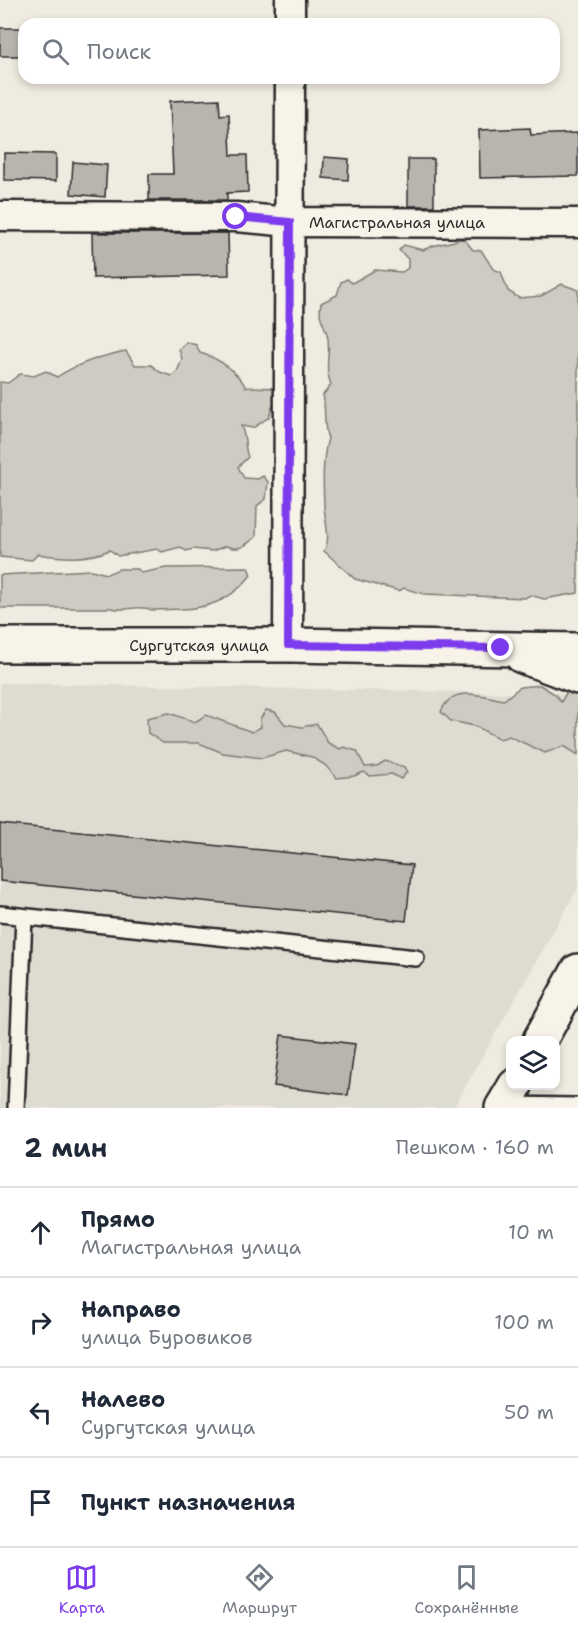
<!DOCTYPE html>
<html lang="ru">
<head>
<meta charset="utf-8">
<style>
	:root { --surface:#fff; --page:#f2f2f3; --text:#1f2937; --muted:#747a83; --line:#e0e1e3; --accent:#7c3aed }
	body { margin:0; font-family:"Shantell Sans",sans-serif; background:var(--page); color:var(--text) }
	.controls { position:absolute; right:18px; bottom:18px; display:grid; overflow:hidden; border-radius:12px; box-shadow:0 3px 9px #0003 }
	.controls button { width:54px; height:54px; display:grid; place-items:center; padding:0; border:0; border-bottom:2px solid var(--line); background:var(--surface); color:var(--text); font:30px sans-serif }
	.stop { position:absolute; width:18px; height:18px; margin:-14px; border:4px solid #7c3aed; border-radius:50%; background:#fff }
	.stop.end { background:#7c3aed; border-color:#fff; box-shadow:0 2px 6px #0008 }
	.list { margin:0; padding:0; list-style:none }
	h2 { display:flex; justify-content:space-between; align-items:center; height:78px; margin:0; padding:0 24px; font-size:26px }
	h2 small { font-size:20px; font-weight:400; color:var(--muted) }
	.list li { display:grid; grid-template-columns:39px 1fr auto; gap:18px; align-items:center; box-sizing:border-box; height:90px; padding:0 24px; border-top:2px solid var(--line) }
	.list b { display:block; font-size:22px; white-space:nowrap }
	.list p { margin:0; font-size:20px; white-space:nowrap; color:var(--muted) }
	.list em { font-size:20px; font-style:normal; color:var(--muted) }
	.icon { flex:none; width:33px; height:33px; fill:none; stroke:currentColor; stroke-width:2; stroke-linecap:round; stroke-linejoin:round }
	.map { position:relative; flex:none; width:578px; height:1108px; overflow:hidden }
	.search { position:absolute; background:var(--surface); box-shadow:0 3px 9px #0003; left:18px; right:18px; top:18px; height:66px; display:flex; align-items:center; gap:15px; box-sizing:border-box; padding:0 21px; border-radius:18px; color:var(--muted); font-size:22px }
	.sheet { height:438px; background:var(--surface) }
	nav { display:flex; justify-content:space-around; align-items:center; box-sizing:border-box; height:84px; border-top:2px solid var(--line); background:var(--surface); font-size:16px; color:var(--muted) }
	nav a { display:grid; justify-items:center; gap:3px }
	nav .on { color:var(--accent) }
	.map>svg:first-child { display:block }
	.built { fill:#dedbd1 }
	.green { fill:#cfcbc2; stroke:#7d7b76; stroke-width:1.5 }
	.building { fill:#b8b5ae; stroke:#2b2b2b; stroke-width:1.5 }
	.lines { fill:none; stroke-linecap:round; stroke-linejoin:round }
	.lane-casing { stroke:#2b2b2b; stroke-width:20 }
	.street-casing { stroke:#2b2b2b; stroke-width:33 }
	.secondary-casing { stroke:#2b2b2b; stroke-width:38 }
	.lane { stroke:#f7f3e8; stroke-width:15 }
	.street { stroke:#f7f3e8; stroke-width:28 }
	.secondary { stroke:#f7f3e8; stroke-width:33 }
	.route { stroke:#7c3aed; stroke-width:8 }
	.labels { text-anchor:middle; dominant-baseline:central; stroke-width:6; stroke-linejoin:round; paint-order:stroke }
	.street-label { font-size:16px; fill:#2b2b2b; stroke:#f7f3e8 }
</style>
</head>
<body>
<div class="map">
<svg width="578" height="1108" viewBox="0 0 578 1108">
	<rect width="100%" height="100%" fill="#efebe0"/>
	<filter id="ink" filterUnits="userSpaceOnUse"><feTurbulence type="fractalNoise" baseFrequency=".0167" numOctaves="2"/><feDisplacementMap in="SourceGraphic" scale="12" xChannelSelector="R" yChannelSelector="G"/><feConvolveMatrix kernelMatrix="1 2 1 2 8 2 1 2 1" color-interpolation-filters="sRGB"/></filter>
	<g filter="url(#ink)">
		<polygon class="built" points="0,683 567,694 578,701 578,888 453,1108 0,1108"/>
		<g class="green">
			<path d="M 460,239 L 465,240 L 473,250 L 481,250 L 493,269 L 501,272 L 508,291 L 519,298 L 541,296 L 562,284 L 578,290 L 578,593 L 544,599 L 530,595 L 525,598 L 424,594 L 404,588 L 399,591 L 355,579 L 324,551 C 332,539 324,519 324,505 C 323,482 322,460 328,438 C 323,429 326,407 323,395 L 331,385 C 323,364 332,351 327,334 C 323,319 318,320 321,303 L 337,295 L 341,282 L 347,279 L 352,283 L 375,270 L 402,272 L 408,268 L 408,259 L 399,250 L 404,245 L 423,250 C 436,243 448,244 460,239 Z"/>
			<path d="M 186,342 L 196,345 L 200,353 C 219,358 236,371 246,387 L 279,388 L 281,400 L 273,405 L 269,417 L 253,428 L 241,426 C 247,439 244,448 248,457 L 238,467 L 244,478 L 258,479 L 263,476 L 268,482 L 266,499 L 257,506 L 256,537 C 245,545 240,552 226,546 L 212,551 L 193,549 L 186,551 L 180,547 L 162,552 L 157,549 L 118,556 L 110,550 C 86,560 63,558 38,554 L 32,560 L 0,557 L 0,382 L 8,383 L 20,374 L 34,376 L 46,371 L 57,377 C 78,363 101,356 126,351 L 135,365 L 151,365 L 160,372 L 171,376 L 177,372 L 182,359 L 179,349 Z"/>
			<path d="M 248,567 L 251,575 C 223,611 192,609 152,610 C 139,604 125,612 111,608 L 0,608 L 0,575 L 91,570 L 107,574 L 119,569 L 138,569 L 141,573 L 166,568 Z"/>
			<path d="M 540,685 L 555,694 L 561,702 L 568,690 L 578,690 L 578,755 L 564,746 L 545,753 L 509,736 L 500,739 L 475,726 L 451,721 L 441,712 C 452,684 481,696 504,700 L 520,687 Z"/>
			<polygon points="266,710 275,712 285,724 302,727 317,724 328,743 340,749 344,747 357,751 365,767 377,766 385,761 404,767 407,772 401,779 392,774 370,776 364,772 354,776 337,778 325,765 312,757 286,751 262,758 223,753 199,743 163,743 148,733 147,718 169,713 195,722 206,715 252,732 261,727 260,719"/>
		</g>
		<g class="building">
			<polygon points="0,28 21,28 20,56 0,56"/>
			<polygon points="219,99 220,115 229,114 231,155 247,155 248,192 227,193 227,200 149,200 149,174 173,174 170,101"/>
			<polygon points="530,128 531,135 578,133 578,176 480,178 479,130"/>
			<polygon points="4,153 56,154 56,181 4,180"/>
			<polygon points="324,157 349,159 348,180 323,178"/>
			<rect x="408" y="159" width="26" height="47"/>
			<polygon points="73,162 107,165 105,197 71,194"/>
			<polygon points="92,233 228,233 229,275 93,278"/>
			<polygon points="0,824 412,865 406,921 0,881"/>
			<polygon points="281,1035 355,1044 348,1095 274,1086"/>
		</g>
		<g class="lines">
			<g class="lane-casing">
				<g id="lane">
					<polyline points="0,914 416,958"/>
					<polyline points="504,1105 578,1106"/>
					<polyline points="16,1108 24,917"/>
				</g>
			</g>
			<g class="street-casing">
				<g id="street">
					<polyline points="290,24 290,0"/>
					<polyline points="0,216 236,217 290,222 578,223"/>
					<polyline points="288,645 290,78"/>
				</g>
			</g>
			<g class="secondary-casing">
				<g id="secondary">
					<polyline points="0,645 288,645 578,650"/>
					<polyline points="522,656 578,677"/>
					<polyline points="540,1040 578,971"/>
					<polyline points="502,1108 515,1086"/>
				</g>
			</g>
			<use href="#lane" class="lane"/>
			<use href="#street" class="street"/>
			<use href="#secondary" class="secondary"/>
		</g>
	</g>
	<g class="lines" filter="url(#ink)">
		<polyline class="route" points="236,217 290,222 288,645 501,648"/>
	</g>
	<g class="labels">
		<g class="street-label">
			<text x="397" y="222">Магистральная улица</text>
			<text x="199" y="645">Сургутская улица</text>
		</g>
	</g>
</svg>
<div class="controls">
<button><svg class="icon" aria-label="layers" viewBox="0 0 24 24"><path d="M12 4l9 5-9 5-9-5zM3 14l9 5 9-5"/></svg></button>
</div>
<div class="stop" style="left:236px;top:217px"></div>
<div class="stop end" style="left:501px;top:648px"></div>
<div class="search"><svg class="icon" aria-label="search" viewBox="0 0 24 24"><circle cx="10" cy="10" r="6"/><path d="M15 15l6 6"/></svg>Поиск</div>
</div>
<section class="sheet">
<h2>2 мин<small>Пешком · 160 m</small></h2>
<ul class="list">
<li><svg class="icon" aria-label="ahead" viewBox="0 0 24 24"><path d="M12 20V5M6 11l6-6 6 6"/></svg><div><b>Прямо</b><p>Магистральная улица</p></div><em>10 m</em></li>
<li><svg class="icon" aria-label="right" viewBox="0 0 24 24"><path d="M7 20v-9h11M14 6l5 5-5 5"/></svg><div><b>Направо</b><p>улица Буровиков</p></div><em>100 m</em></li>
<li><svg class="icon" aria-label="left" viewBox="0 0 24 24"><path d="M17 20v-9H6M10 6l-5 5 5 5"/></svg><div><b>Налево</b><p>Сургутская улица</p></div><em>50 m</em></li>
<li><svg class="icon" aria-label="arrive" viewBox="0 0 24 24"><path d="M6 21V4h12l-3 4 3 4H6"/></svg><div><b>Пункт назначения</b></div></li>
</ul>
</section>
<nav>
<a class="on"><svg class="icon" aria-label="map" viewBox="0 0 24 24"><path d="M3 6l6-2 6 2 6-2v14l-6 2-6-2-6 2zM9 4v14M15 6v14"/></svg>Карта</a>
<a><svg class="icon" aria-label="directions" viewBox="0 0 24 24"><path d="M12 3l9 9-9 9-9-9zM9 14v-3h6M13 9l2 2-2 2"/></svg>Маршрут</a>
<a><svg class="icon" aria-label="saved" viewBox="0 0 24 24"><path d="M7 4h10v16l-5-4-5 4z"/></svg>Сохранённые</a>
</nav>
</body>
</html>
